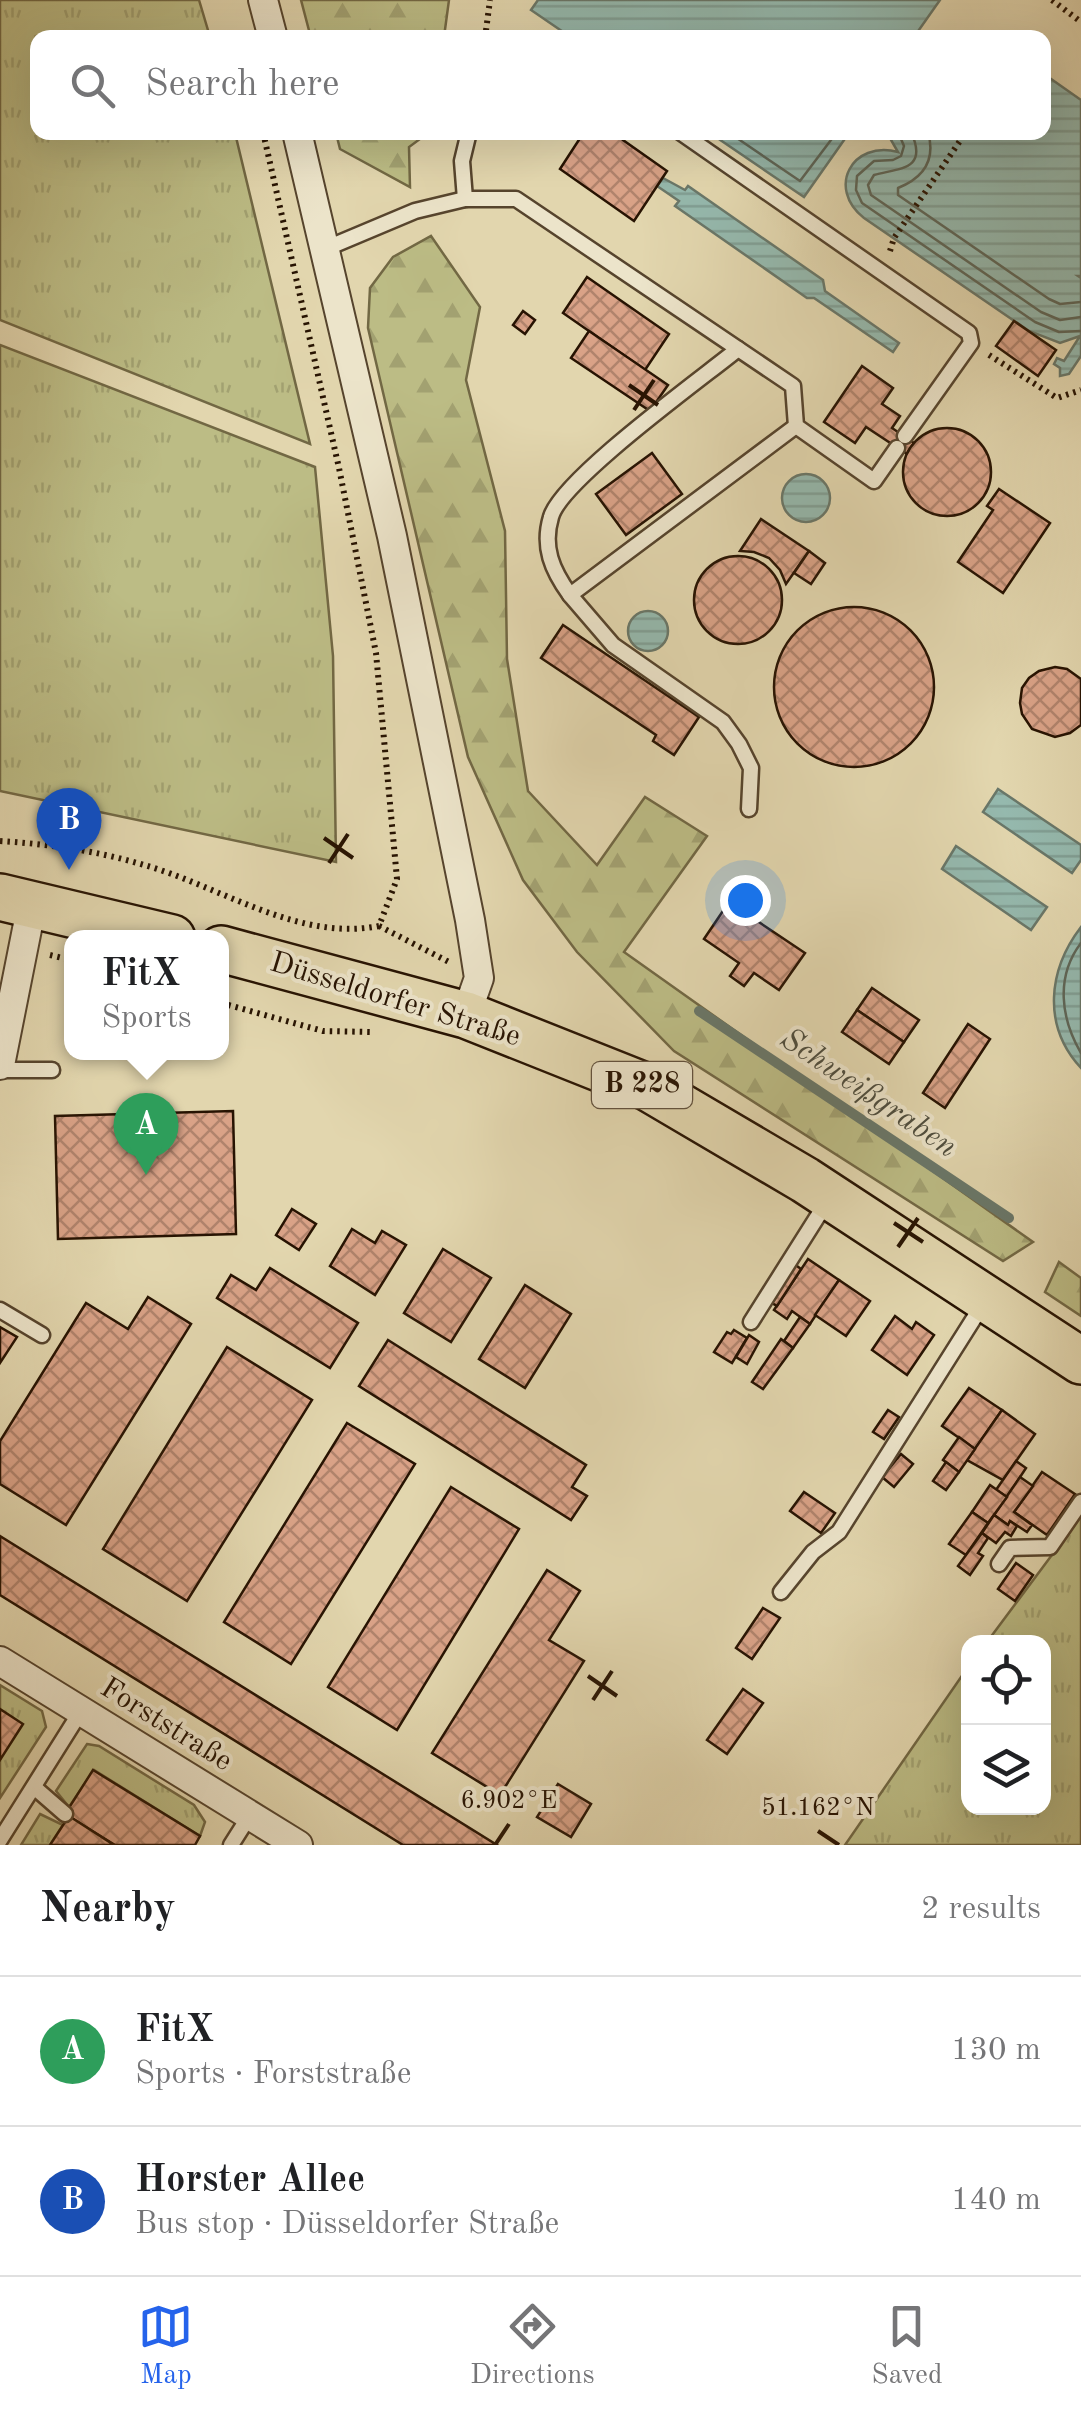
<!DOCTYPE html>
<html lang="en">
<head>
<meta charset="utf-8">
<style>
	:root { --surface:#fff; --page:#f6f6f6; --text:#202124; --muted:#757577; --line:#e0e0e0; --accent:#2563eb }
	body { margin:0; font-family:"Old Standard TT",serif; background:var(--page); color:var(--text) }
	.controls { position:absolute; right:30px; bottom:30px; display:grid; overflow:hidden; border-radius:20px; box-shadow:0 10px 40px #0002 }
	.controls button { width:90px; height:90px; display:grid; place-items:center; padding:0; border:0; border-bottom:2px solid var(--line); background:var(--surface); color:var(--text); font:50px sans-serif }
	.you { position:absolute; left:745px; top:900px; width:35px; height:35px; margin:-25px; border:8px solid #fff; border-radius:50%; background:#1a73e8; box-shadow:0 0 0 15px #1a73e833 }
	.badge { display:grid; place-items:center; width:65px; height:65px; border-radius:50%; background:var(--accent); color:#fff; font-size:32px; font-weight:700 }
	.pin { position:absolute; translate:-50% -82px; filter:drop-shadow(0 2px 5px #0008) }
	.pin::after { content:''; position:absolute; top:52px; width:35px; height:30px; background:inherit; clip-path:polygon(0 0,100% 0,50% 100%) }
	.popup { position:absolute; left:64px; top:930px; width:165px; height:130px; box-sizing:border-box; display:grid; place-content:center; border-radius:20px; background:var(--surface); filter:drop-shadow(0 2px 8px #0005); font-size:32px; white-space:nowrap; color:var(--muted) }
	.popup b { font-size:38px; color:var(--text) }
	.popup::after { content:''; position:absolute; left:50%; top:100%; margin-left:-20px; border:20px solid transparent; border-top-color:var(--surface) }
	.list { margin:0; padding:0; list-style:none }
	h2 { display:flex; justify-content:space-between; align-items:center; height:130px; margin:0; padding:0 40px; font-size:42px }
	h2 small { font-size:32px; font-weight:400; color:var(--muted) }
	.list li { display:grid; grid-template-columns:65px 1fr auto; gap:30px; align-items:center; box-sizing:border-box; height:150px; padding:0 40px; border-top:2px solid var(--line) }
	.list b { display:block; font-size:38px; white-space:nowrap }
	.list p { margin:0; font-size:32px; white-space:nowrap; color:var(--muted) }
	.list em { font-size:32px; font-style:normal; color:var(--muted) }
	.icon { flex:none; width:55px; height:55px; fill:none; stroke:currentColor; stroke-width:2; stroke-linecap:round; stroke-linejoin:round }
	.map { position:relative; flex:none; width:1081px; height:1845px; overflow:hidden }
	.search { position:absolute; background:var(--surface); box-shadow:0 10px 40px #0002; left:30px; right:30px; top:30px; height:110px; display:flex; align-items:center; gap:25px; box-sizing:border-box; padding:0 35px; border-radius:20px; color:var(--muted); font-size:38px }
	.sheet { height:430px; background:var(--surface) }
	nav { display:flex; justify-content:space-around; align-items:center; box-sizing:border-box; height:140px; border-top:2px solid var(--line); background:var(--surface); font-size:28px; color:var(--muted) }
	nav a { display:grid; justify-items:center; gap:5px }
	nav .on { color:var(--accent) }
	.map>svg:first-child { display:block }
	.grass { fill:url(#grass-tufts); stroke:#726844; stroke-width:2.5 }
	.forest { fill:url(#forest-firs); stroke:#726844; stroke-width:2.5 }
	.water { fill:url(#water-rules); stroke:#697769; stroke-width:2.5 }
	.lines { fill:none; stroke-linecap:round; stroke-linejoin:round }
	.shore { stroke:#5e6658; stroke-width:2.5 }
	.stream { stroke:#697769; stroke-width:10 }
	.building { fill:url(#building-cross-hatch); stroke:#271302; stroke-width:2.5 }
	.service-casing { stroke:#56442d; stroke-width:19 }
	.minor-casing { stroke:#56442d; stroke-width:32 }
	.primary-casing { stroke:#271302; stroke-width:50 }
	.path { stroke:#271302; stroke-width:6; stroke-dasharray:2.5 5; stroke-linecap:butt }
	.service { stroke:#ece4ca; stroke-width:14 }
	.minor { stroke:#ece4ca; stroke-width:28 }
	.primary { stroke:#e2d6ae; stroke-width:45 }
	.ticks { fill:none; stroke:#271302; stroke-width:4 }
	.labels { text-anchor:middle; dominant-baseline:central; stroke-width:8; stroke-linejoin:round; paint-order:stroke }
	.shield { fill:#ece4ca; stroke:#62523e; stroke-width:2.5 }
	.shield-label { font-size:28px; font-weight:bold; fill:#271302 }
	.street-label { font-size:30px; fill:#271302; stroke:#ece4ca }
	.water-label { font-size:32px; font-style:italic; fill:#4e4d3e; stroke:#ece4ca }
	.ticks-label { font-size:25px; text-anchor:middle; fill:#271302; stroke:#ece4ca; stroke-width:8; stroke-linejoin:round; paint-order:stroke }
</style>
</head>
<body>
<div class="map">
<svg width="1081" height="1845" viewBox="0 0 1081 1845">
	<defs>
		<pattern id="grass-tufts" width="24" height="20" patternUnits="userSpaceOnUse" patternTransform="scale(2.5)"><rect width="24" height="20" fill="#bcbc85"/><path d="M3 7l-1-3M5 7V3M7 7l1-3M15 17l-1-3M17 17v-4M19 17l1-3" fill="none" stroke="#a2a171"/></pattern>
		<pattern id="forest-firs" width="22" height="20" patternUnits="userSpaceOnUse" patternTransform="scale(2.5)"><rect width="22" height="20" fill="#bcbc85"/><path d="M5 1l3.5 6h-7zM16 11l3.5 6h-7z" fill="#a2a171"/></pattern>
		<pattern id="water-rules" width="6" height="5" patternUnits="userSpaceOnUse" patternTransform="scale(2.5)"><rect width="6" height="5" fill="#95b9ae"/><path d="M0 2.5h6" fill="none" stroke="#809e94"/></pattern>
		<pattern id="building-cross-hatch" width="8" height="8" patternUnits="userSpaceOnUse" patternTransform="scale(2.5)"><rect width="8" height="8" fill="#d9a287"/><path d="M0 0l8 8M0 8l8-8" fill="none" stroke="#b0836c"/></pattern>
	</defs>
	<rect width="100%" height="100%" fill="#e2d6ae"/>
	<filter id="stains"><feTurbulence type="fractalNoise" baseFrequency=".002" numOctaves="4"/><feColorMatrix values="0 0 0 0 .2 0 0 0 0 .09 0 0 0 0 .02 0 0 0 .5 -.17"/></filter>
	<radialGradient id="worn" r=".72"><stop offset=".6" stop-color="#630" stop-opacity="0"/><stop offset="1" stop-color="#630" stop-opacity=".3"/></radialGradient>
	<g class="grass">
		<polygon points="0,0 199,0 210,37 38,38 38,132 235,133 310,444 0,320"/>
		<polygon points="0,345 315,467 333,656 336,862 0,791"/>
		<polygon points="1081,1516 1081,1845 845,1845 968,1667 968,1808 1044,1808 1044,1642 987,1642"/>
		<polygon points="0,1685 42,1711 46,1727 0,1798"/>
		<polygon points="87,1744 99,1746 194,1805 205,1822 200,1836 94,1770 69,1807 56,1791"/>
		<polygon points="40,1814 63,1825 50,1845 21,1845"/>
	</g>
	<g class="forest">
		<polygon points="301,0 449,0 444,37 311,38"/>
		<polygon points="336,133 428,133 409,147 410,187 340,149"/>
		<polygon points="431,236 480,307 466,380 505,531 507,659 528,791 597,865 645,797 707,836 624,952 1033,1242 1003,1261 674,1051 577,952 523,880 468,757 368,328 370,288 393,257"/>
		<polygon points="1059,1262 1081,1278 1081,1316 1045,1292"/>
	</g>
	<g class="water">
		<polygon points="538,0 940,0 914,37 572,38 531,10"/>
		<path d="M 1044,74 L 1081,100 L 1081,276 L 1078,276 L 1081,278 L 1081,356 L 1069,374 L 1060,376 L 1060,368 L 1054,364 L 1057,358 L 1064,361 L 1080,336 L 1060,343 L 1029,331 L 864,218 C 826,188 852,140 898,152 L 887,133 L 1044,132 Z"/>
		<polygon points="710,133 849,133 804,197"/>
		<polygon points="663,178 685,190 688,186 823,280 825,291 899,343 893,352 814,298 807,298 675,206 679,201 657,186"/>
		<circle cx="806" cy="498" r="24"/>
		<circle cx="648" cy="631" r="20"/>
		<polygon points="998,789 1081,845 1081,860 1072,873 983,812"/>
		<polygon points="956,846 1047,907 1031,930 942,869"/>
		<path d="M 1081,927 L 1081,1068 C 1042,1026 1048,970 1081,927 Z"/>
	</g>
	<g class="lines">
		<g class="shore">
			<polyline points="728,132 800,181 837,132"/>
			<polyline points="898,132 904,146 901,156 893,160 874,161 857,176 856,190 862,203 1035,322 1059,332 1081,331"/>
			<path d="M 911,132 C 929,171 898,168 874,175 L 868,185 L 871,195 L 1041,312 L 1060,320 L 1081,317"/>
			<path d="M 928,132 C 936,160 923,178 898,188 L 898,195 L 1049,299 L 1060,304 L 1081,302"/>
			<path d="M 1081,943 C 1055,977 1061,1019 1081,1053"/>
		</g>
		<polyline class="stream" points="699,1011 1009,1218"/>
	</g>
	<g class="building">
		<polygon points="584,132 627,132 623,140 667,171 634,221 560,169"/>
		<polygon points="587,277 669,334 645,370 563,313"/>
		<polygon points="523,311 535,320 525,334 513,325"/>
		<polygon points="1014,321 1056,350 1038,376 996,346"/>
		<polygon points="589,331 668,385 650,411 571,358"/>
		<polygon points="862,366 893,388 882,404 900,416 892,428 914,443 907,454 866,427 855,443 824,422"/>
		<circle cx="947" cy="472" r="44"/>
		<polygon points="652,453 682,494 626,535 596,494"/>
		<polygon points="999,489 1050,523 1003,593 958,562 993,510 987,506"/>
		<polygon points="761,519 809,551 786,584 780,570 769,558 754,552 740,551"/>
		<polygon points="809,551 825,563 811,584 794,573"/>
		<circle cx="738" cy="600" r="44"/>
		<circle cx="854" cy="687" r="80"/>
		<polygon points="563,625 699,717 674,755 653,741 656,735 541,658"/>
		<polygon points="1055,667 1067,669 1081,679 1081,725 1070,733 1055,737 1032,729 1022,714 1020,703 1022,688 1029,678 1039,671"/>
		<polygon points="729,902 805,953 779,990 754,973 744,986 730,976 739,963 704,939"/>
		<polygon points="872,988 919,1020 904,1042 857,1010"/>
		<polygon points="857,1010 904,1042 889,1064 842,1032"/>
		<polygon points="968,1024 990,1039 945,1108 923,1093"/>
		<polygon points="233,1111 236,1234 58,1239 55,1116"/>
		<polygon points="292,1209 316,1224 299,1250 276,1235"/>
		<polygon points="352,1229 375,1243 382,1231 406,1245 375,1295 330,1266"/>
		<polygon points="443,1249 491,1278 451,1342 404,1313"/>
		<polygon points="808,1259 839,1280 810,1324 792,1311 787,1319 774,1310"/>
		<polygon points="793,1263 801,1269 777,1306 767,1300"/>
		<polygon points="270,1268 358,1323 330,1368 217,1298 231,1275 256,1290"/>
		<polygon points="839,1280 870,1301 846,1336 815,1315"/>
		<polygon points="525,1285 571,1314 525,1388 479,1359"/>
		<polygon points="148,1297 191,1324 66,1525 0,1484 0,1441 86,1303 128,1329"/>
		<polygon points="895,1316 912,1329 916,1322 934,1335 907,1375 872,1350"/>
		<polygon points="800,1317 810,1324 793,1348 784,1341"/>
		<polygon points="0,1327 17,1337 0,1363"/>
		<polygon points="734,1330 747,1338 732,1363 714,1352 727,1332 731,1334"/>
		<polygon points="749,1335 759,1342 747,1364 736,1357"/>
		<polygon points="781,1339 793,1348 763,1389 752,1382"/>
		<polygon points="388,1340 586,1465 572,1487 587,1496 571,1520 359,1386"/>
		<polygon points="227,1347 312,1400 187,1601 103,1549"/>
		<polygon points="969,1388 1002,1410 975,1449 942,1426"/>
		<polygon points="888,1410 899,1417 884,1439 873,1432"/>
		<polygon points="1002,1410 1035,1434 1003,1480 967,1460"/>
		<polygon points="347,1423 415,1464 291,1664 224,1622"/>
		<polygon points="959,1437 975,1449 959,1472 943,1460"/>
		<polygon points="901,1454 913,1464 894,1487 882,1477"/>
		<polygon points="1016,1461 1026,1468 1007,1497 996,1490"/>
		<polygon points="946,1462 959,1472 946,1490 933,1481"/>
		<polygon points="1042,1472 1075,1494 1047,1535 1014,1512"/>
		<polygon points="1020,1477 1033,1486 1014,1512 1032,1525 1027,1532 1010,1521 1008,1525 994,1515"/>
		<polygon points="990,1485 1007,1497 988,1523 972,1512"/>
		<polygon points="451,1487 519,1529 397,1730 328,1687"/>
		<polygon points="804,1492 835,1513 821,1533 790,1511"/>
		<polygon points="972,1512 988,1523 966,1555 949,1544"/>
		<polygon points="994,1515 1008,1525 1010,1521 1017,1526 1011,1536 1005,1532 996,1543 982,1533"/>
		<polygon points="982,1533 988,1538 978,1553 983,1556 970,1575 958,1566"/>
		<polygon points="0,1536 497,1845 403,1845 0,1595"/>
		<polygon points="1016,1563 1033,1575 1015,1601 998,1589"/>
		<polygon points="547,1570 580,1591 549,1640 584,1661 500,1795 432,1753"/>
		<polygon points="763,1608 780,1618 752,1659 736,1648"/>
		<polygon points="743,1689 763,1703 727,1754 707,1740"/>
		<polygon points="0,1709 23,1724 0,1760"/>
		<polygon points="93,1770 200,1836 195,1845 115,1845 65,1814"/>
		<polygon points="558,1784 591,1804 571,1837 537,1817"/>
		<polygon points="69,1816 114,1845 50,1845"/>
	</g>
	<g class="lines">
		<g class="service-casing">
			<g id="service">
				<polyline points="680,132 969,333 971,343 905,436"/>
				<polyline points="465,199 462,161 469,132"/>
				<polyline points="327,248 415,211 465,199 516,199 793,386 796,426 874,481 897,448"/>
				<path d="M 570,595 C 552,570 542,547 551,517 C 561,480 701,379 738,349"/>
				<polyline points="749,809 751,768 739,744 723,722 613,645 570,595 796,426"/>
				<polyline points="0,1070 52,1070"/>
				<polyline points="0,1310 42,1335"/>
				<polyline points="751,1322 828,1200"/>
				<polyline points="999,1564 1010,1548 1050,1547 1081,1502"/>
				<polyline points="781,1592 813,1552 839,1532 983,1304"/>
				<polyline points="34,1787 65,1814"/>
				<polyline points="0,1840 81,1711"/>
				<polyline points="231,1845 250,1815"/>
			</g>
		</g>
		<g class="minor-casing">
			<g id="minor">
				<polyline points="263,0 273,38"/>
				<polyline points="297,132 392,536 470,920 479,978 466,1015"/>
				<polyline points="0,1065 32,904"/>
				<polyline points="0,1661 298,1845"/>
			</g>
		</g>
		<g class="primary-casing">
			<g id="primary">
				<polyline points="0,897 172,938"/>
				<polyline points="221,949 466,1015 647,1087 805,1180 1081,1361"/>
			</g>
		</g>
		<g class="path">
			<polyline points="1052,0 1081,22"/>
			<polyline points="485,38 490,0"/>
			<polyline points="890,251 894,238 966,132"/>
			<polyline points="989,355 1057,398 1081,390"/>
			<path d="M 0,841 C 48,844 98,851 144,865 C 220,886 298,942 379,926 L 397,879 L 376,653 L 339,468 L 263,132"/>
			<polyline points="379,926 449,962"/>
			<polyline points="50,955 71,960"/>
			<polyline points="221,1003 323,1031 371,1032"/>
		</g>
		<use href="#service" class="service"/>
		<use href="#minor" class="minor"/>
		<use href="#primary" class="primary"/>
	</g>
	<path class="ticks" d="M 629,385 L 658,405M 634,410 L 654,380M 324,838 L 353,858M 329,863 L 348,834M 894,1223 L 923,1242M 898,1247 L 918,1218M 588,1676 L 617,1696M 593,1700 L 612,1671M 818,1831 L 839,1845M 495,1845 L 509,1824"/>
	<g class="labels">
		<rect class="shield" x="592" y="1062" width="100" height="46" rx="8"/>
		<g class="shield-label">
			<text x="642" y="1085">B 228</text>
		</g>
		<g class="street-label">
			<text transform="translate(395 1000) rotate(17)">Düsseldorfer Straße</text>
			<text transform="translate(166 1725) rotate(32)">Forststraße</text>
		</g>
		<g class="water-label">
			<text transform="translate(868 1094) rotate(34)">Schweißgraben</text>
		</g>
	</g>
	<g class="ticks-label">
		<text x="509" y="1808">6.902°E</text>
		<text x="818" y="1815">51.162°N</text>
	</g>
	<rect width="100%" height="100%" filter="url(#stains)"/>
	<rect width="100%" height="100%" fill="url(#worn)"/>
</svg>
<div class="controls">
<button><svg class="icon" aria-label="locate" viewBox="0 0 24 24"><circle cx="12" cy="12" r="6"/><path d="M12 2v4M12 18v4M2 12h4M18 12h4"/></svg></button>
<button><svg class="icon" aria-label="layers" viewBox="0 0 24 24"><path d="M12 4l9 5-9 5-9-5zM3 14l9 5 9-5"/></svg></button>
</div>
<div class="you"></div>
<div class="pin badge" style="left:146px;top:1175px;background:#2e9e5b">A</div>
<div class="popup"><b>FitX</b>Sports</div>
<div class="pin badge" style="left:69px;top:870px;background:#1a4fb4">B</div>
<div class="search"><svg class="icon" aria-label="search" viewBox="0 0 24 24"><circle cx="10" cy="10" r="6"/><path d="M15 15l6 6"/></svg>Search here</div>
</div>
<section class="sheet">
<h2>Nearby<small>2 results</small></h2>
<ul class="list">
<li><span class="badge" style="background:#2e9e5b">A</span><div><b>FitX</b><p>Sports · Forststraße</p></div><em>130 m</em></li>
<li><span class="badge" style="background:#1a4fb4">B</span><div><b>Horster Allee</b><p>Bus stop · Düsseldorfer Straße</p></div><em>140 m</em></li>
</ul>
</section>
<nav>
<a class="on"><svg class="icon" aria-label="map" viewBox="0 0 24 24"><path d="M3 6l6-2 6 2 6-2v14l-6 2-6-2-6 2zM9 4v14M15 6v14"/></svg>Map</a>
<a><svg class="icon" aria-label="directions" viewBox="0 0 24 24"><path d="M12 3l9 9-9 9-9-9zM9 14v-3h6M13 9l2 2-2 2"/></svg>Directions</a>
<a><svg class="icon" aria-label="saved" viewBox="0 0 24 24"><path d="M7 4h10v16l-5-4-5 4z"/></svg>Saved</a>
</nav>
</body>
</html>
